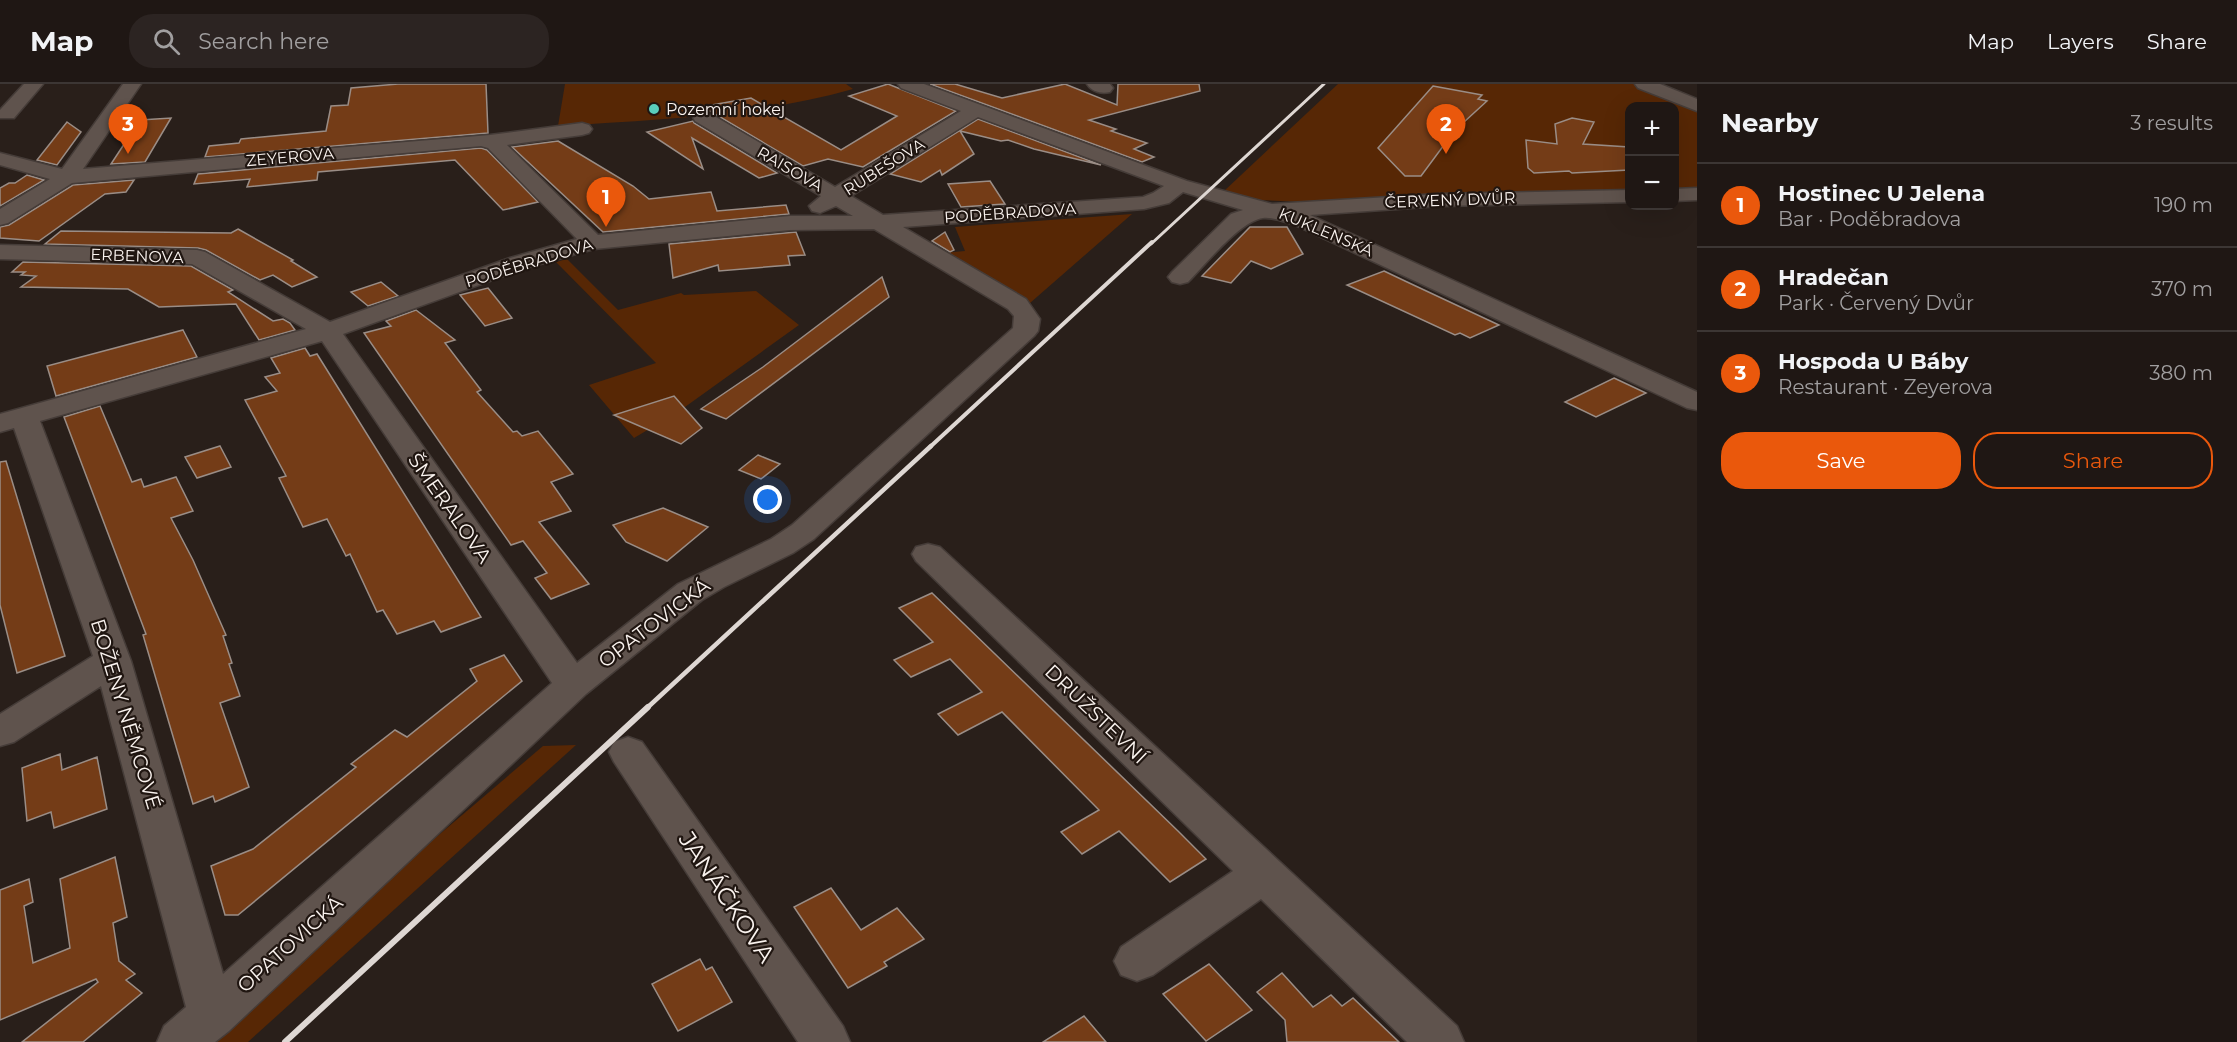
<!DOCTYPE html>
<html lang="en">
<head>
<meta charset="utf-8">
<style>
	:root { --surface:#1f1714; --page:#2c2422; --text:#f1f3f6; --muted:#a19fa0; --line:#3c3634; --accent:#ea580c }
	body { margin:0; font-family:Montserrat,sans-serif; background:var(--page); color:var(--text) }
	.controls { position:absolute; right:18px; top:18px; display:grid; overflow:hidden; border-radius:12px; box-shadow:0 6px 24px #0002 }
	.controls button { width:54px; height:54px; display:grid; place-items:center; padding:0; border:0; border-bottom:2px solid var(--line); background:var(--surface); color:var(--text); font:30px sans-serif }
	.you { position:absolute; left:768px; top:416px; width:21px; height:21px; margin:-15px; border:4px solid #fff; border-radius:50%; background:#1a73e8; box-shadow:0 0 0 9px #1a73e833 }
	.badge { display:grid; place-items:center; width:39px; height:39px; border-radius:50%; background:var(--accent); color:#fff; font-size:20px; font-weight:700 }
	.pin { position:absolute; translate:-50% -50px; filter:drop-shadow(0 2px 3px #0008) }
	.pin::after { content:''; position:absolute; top:32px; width:21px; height:18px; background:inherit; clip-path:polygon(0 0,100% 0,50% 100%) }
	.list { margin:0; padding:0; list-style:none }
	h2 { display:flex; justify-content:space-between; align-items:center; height:78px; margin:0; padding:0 24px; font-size:26px }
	h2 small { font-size:20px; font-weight:400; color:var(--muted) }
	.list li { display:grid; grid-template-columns:39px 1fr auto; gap:18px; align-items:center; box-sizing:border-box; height:84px; padding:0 24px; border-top:2px solid var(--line) }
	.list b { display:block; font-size:22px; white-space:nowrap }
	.list p { margin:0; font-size:20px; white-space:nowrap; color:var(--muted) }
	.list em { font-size:20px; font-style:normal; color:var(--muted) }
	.actions { display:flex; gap:12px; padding:18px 24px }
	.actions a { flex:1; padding:14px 0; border:2px solid var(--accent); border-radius:24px; text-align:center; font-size:21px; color:var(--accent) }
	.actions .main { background:var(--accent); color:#fff }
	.icon { flex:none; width:33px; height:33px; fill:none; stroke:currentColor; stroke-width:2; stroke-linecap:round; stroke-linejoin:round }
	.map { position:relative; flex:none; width:1697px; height:958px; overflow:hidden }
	header { display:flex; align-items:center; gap:36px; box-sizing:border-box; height:84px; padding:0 30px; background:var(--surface); border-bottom:2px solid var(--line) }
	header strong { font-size:28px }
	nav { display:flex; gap:33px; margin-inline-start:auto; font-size:21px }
	.search { width:420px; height:54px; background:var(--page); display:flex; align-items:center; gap:15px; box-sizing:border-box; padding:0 21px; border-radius:24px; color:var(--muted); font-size:22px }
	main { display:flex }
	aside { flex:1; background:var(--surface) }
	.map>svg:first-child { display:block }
	.green { fill:#572705 }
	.building { fill:#743c17; stroke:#9a8d86; stroke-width:1.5 }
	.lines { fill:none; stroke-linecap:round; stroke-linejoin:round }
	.minor-casing { stroke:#453c38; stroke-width:3 }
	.minor { fill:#5f534d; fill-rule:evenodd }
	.rail-far3 { stroke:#ded7d3; stroke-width:3 }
	.rail-far2 { stroke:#ded7d3; stroke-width:4 }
	.rail-far1 { stroke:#ded7d3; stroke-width:4.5 }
	.rail { stroke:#ded7d3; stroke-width:6 }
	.poi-dot { fill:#5acebc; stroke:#201611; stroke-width:2 }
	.labels { text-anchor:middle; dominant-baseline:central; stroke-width:4.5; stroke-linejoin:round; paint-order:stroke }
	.far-poi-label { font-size:16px; fill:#faf3ef; stroke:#201611; text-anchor:start }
	.far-street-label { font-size:16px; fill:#faf3ef; stroke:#201611 }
	.street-label { font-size:20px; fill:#faf3ef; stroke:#201611 }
	.near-street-label { font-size:24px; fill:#faf3ef; stroke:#201611 }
</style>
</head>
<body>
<header>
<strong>Map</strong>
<div class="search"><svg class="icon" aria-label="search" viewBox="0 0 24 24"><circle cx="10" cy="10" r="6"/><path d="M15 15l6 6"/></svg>Search here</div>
<nav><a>Map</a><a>Layers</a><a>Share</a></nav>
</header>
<main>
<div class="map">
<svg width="1697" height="958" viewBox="0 0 1697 958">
	<rect width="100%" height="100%" fill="#291f1a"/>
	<g class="green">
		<path d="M 565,0 L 846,0 L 853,5 C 758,32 656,36 558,42 Z"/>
		<polygon points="1338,0 1639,0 1697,23 1697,105 1675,106 1674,22 1630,22 1629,107 1303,118 1259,116 1223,108"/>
		<polygon points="1132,130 1030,219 943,169 965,167 955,143"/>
		<polygon points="567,175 618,226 681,209 684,211 756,207 799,241 678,328 634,354 589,301 656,279 556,178"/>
		<polygon points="576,661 248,958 196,958 543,662"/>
	</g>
	<g class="building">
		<polygon points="398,0 486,0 488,49 205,73 209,62 239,59 241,55 326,47 331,22 348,21 351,4"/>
		<polygon points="888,0 956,27 863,83 828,75 803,82 710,27 699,27 695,24 751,14 841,66 897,32 849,12"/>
		<polygon points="930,0 955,0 1002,14 1065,0 1117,21 1118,0 1199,0 1200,7 1089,36 1116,45 1111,47 1147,59 1134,65 1154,73 1142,78"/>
		<polygon points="1433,2 1482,11 1478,15 1487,17 1464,38 1461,38 1421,92 1405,92 1378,64"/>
		<polygon points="171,34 145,78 111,80 140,36"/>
		<polygon points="1572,34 1594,38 1583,60 1629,63 1629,86 1572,89 1569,87 1534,89 1528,84 1526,56 1557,60 1555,40"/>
		<polygon points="978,35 1101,81 1034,65 1008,56 1001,57 960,47 974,70 942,91 940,86 921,98 890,90"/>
		<polygon points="693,37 694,39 777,89 759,94 692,54 703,85 647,48"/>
		<polygon points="67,38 81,48 57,81 37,76"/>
		<polygon points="558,57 633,102 649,115 711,108 717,127 786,121 789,130 603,148 512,63"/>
		<polygon points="481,64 487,66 538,118 503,126 455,76 318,88 317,96 247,103 250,95 194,100 198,90"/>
		<polygon points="27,91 44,96 0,122 0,104 9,99 15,99"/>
		<polygon points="134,96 126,108 105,110 39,157 0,154 0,143 9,141 73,101"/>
		<polygon points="990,97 1005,120 961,123 948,100"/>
		<polygon points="1250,143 1287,143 1303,170 1271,185 1251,177 1231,199 1202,192"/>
		<polygon points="238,145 293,176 291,177 317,193 292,203 273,191 260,196 206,166 198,164 45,160 61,147 231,149"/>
		<polygon points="796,148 805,171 788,172 790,181 719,187 718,181 673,194 669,160"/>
		<polygon points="945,148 954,166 950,168 932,157"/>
		<polygon points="23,178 191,182 233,206 228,208 273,237 283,235 290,239 295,246 259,256 236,220 159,223 128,205 21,203 36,192 21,191 25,188 12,188"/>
		<polygon points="1384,187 1405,197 1499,241 1470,254 1460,249 1455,251 1347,201"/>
		<polygon points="882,193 889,213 726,335 701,325 763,283"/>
		<polygon points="381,198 398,212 368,222 351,208"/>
		<polygon points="488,204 512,234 485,242 460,211"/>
		<polygon points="416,226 455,256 445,259 481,306 477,308 513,348 517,347 522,352 538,347 573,390 551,398 571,427 539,438 589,500 551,515 535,494 547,489 523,457 511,461 364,249 391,242 386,237"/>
		<polygon points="183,246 197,273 56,312 47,282"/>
		<polygon points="305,264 310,272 317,270 481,533 441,548 434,537 397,550 383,526 377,528 350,470 346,472 327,435 303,443 279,394 286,392 245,316 277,307 265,293 280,289 271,274"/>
		<polygon points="1614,294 1646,309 1596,333 1565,318"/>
		<polygon points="674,312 702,344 681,360 614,331"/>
		<polygon points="100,322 132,398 141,395 144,403 176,393 193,427 171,434 193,476 226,551 223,552 232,579 229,580 240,612 220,619 249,703 215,718 213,712 193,720 143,551 146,550 64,333"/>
		<polygon points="220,362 231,383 197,394 185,373"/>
		<polygon points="758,371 780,380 761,395 739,386"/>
		<polygon points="6,377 65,572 17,589 0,521 0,378"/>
		<polygon points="663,424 708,443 667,477 626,458 613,441"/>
		<polygon points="932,509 1178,747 1206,775 1170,798 1119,747 1082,770 1061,748 1099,726 1002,628 958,651 938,630 982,608 950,575 911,593 894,576 933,558 899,524"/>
		<polygon points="504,571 522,597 238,831 225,831 211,782 253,765 356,683 351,680 395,646 407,653 477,597 470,585"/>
		<polygon points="60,670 62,686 97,673 107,725 54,744 51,728 27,737 22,684"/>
		<polygon points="115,773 127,833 113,839 119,877 135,890 126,896 142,909 83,958 22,958 98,898 96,895 0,936 0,806 29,795 33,818 24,822 33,879 70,864 60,795"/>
		<polygon points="831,804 861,846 897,824 924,855 884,878 887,882 848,904 794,823"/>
		<polygon points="700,875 706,886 712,883 732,918 678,947 652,900"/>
		<polygon points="1209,880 1252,926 1206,957 1163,910"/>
		<polygon points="1282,889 1313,923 1331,911 1342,922 1353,914 1399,958 1287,958 1285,936 1257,908"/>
		<polygon points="1084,932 1106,958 1043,958"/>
	</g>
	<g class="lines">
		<g class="minor-casing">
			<g id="minor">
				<polygon points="24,0 43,0 14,34 0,34 0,26"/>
				<path d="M 123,0 L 141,0 L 83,85 L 490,51 L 582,39 L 589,41 L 592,45 L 589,49 L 582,51 L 507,61 L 598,151 L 790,132 L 853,132 L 836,122 L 820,129 L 812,127 L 809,122 L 821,112 L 695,37 L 693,33 L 695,29 L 709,29 L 835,103 L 961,27 L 901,4 L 898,0 L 924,0 L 1187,97 L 1272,120 L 1440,110 L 1630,106 L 1630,118 L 1440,122 L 1310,131 L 1697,308 L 1697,326 L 1687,324 L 1295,141 C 1285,138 1274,133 1263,134 C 1240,137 1205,181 1188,198 L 1180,200 L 1172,198 L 1168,193 L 1172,188 L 1231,130 L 1243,126 L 1183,108 L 1169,119 L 1144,125 L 903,143 L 1026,215 L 1040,235 L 1038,247 L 1034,252 L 814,455 L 793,469 L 724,503 L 702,516 L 586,610 L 229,947 L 215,958 L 157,958 L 164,942 L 186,923 L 101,602 L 14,658 L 0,662 L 0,630 L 93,572 L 14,344 L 0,348 L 0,330 L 306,245 L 192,180 L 0,175 L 0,161 L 197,166 L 205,168 L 330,238 L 510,174 L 577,155 L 488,64 L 481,62 L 72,99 L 8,139 L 0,141 L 0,125 L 50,95 L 0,81 L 0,69 L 62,85 ZM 978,33 L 1164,102 L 1153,109 L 1143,113 L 883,131 L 851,112 ZM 874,145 L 1008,225 L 1014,232 L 1013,244 L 792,441 L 771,455 L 678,500 L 577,579 L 343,250 L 526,184 L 594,165 L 790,146 ZM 322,257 L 552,599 L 223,890 L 131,577 L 40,337 Z"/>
				<path d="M 1087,0 L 1110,0 L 1113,4 L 1110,8 C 1102,10 1092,8 1087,0 Z"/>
				<polygon points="1635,0 1660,0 1697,15 1697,27 1638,4"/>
				<polygon points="1697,104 1697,116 1674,117 1674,105"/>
				<polygon points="928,460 940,463 1457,942 1464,958 1407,958 1261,815 1153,891 1137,897 1121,891 1114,877 1121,863 1233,787 916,477 912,470 916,463"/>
				<polygon points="628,653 642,658 843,942 850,958 798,958 614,678 609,668 614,658"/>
			</g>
		</g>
		<use href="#minor" class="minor"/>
		<polyline class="rail-far3" points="1151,160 1324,0"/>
		<polyline class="rail-far2" points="930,363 1152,158"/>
		<polyline class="rail-far1" points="647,624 931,362"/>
		<polyline class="rail" points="285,958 648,623"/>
	</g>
	<circle class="poi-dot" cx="654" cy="25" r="6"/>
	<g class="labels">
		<g class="far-poi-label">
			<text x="666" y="25">Pozemní hokej</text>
		</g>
		<g class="far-street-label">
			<text transform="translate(290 73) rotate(-5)">ZEYEROVA</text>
			<text transform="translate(884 83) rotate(-32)">RUBEŠOVA</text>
			<text transform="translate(790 85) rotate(30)">RAISOVA</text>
			<text transform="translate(1450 116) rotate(-2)">ČERVENÝ DVŮR</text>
			<text transform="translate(1010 129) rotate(-4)">PODĚBRADOVA</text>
			<text transform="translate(1326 148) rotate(23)">KUKLENSKÁ</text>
			<text transform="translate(137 172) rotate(2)">ERBENOVA</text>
			<text transform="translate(529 179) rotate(-17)">PODĚBRADOVA</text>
		</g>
		<g class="street-label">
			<text transform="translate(450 424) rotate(55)">ŠMERALOVA</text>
			<text transform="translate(654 539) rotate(-37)">OPATOVICKÁ</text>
			<text transform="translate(126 630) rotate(73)">BOŽENY NĚMCOVÉ</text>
			<text transform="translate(1096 630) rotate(44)">DRUŽSTEVNÍ</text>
			<text transform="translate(290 860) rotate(-42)">OPATOVICKÁ</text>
		</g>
		<g class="near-street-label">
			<text transform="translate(727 813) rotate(56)">JANÁČKOVA</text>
		</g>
	</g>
</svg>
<div class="controls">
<button>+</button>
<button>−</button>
</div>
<div class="you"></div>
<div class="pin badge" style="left:606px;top:143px">1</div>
<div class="pin badge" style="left:1446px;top:70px">2</div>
<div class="pin badge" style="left:128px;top:70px">3</div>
</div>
<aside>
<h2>Nearby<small>3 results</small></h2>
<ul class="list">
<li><span class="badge">1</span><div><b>Hostinec U Jelena</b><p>Bar · Poděbradova</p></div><em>190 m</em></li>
<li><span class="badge">2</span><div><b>Hradečan</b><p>Park · Červený Dvůr</p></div><em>370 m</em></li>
<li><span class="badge">3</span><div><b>Hospoda U Báby</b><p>Restaurant · Zeyerova</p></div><em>380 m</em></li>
</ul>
<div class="actions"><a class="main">Save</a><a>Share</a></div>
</aside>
</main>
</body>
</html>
